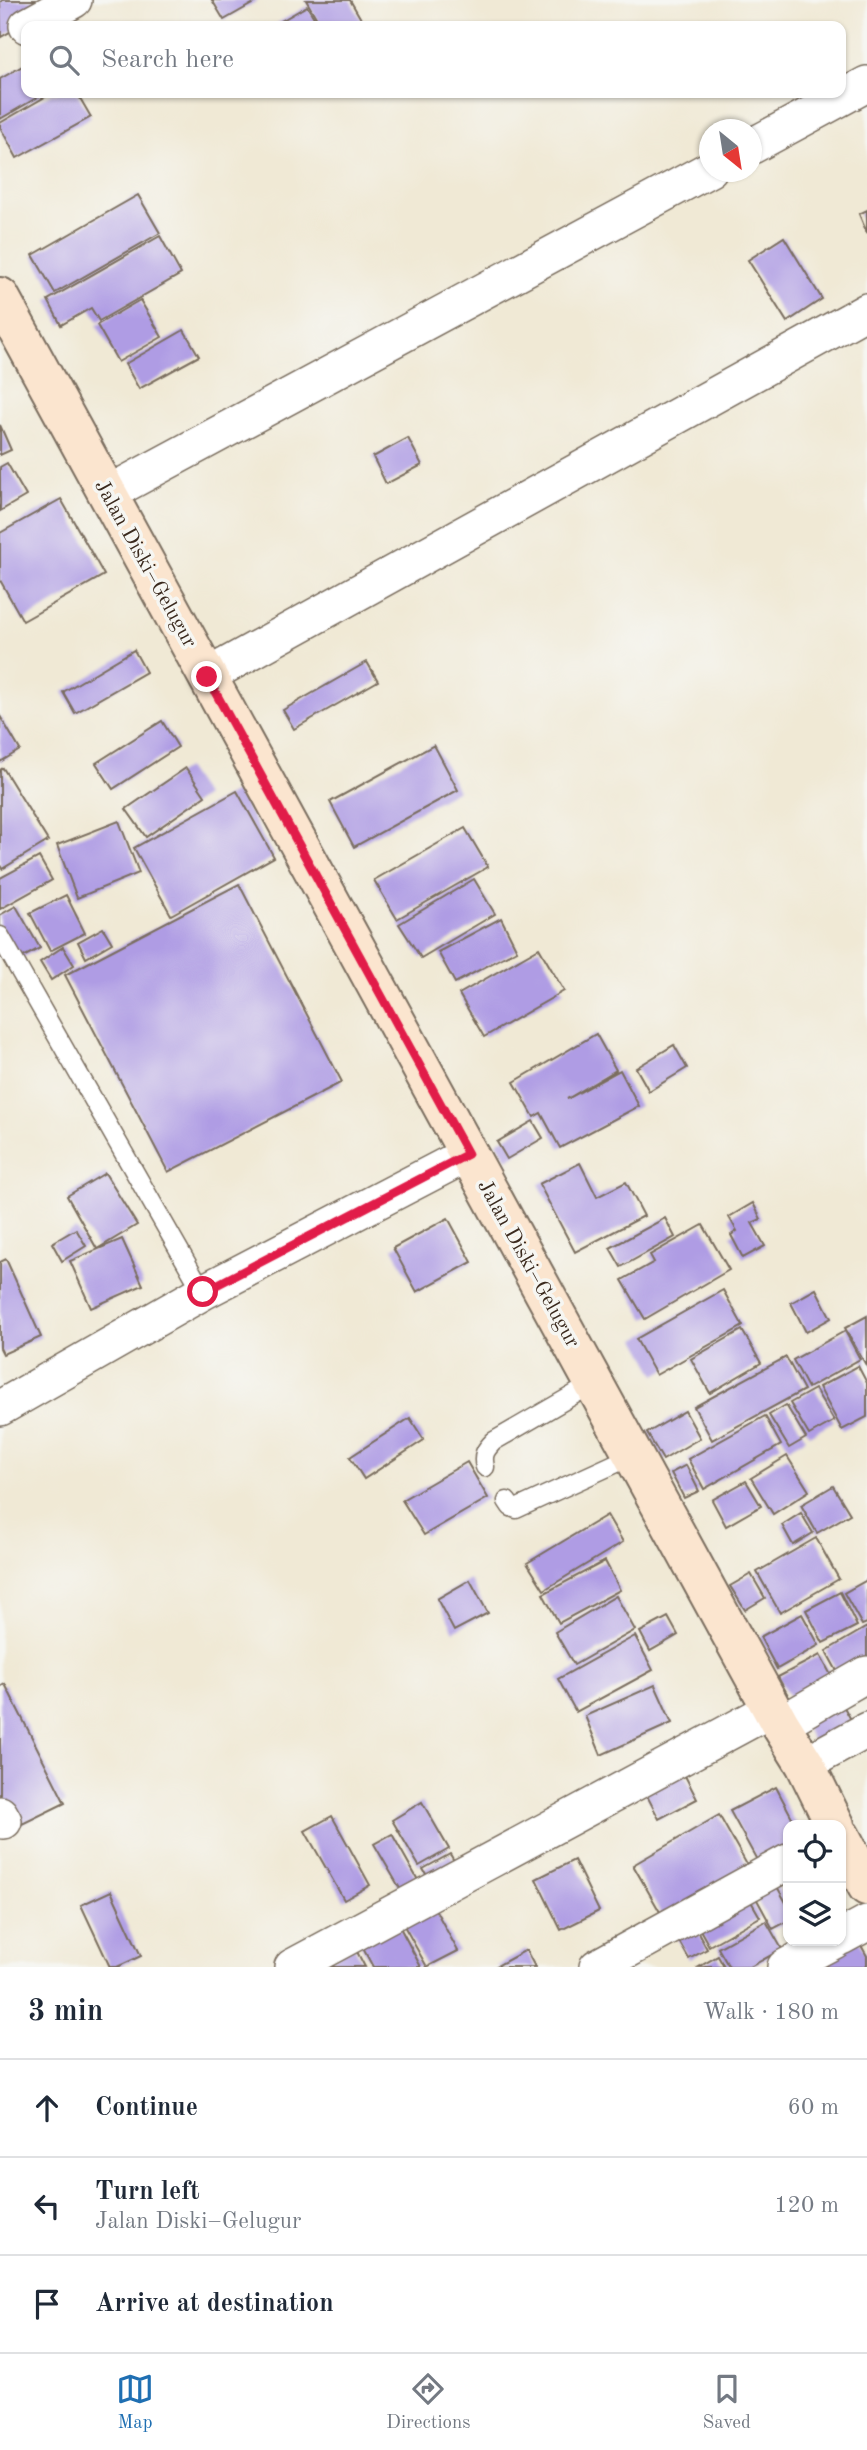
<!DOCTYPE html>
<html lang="en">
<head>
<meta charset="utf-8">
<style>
	:root { --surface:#fff; --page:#f6f6f7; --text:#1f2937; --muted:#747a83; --line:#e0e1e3; --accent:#1f6fb2 }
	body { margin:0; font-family:"Old Standard TT",serif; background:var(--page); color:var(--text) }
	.controls { position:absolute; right:21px; bottom:21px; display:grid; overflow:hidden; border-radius:14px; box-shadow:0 2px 5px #0004 }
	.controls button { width:63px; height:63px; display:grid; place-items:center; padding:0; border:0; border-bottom:2px solid var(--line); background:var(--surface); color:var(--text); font:35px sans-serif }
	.compass { position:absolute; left:699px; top:119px; width:63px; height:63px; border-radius:50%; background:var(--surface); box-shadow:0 2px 5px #0004; rotate:150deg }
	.stop { position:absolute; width:21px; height:21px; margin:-16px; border:5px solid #e11d48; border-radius:50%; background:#fff }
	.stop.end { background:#e11d48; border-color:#fff; box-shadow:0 2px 7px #0008 }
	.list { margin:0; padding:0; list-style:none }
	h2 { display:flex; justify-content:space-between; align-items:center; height:91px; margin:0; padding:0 28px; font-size:30px }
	h2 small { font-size:23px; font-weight:400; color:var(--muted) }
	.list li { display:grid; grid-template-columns:46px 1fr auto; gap:21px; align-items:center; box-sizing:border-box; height:98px; padding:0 28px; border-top:2px solid var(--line) }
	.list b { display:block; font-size:26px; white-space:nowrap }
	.list p { margin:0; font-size:23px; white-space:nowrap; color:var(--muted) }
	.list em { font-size:23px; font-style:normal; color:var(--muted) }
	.icon { flex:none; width:38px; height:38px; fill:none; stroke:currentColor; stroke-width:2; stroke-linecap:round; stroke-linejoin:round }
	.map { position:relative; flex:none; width:867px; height:1967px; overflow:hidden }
	.search { position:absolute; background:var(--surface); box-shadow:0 2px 5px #0004; left:21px; right:21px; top:21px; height:77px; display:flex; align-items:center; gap:18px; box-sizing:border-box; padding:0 24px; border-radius:14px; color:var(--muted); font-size:26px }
	.sheet { height:385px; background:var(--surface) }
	nav { display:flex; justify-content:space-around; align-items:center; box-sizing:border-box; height:98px; border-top:2px solid var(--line); background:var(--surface); font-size:19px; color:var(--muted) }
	nav a { display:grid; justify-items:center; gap:4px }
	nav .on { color:var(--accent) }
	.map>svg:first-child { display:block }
	.building { fill:#af9ce4 }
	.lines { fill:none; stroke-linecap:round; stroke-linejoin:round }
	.service-casing { stroke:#7a6d5e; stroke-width:21 }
	.minor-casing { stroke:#7a6d5e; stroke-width:38 }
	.secondary-casing { stroke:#7a6d5e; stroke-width:42 }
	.service { stroke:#fff; stroke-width:18 }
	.minor { stroke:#fff; stroke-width:35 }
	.secondary { stroke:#fbe5cf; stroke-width:38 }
	.route { stroke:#e11d48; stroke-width:9 }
	.labels { text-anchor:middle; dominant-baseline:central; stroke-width:7; stroke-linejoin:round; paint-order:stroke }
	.street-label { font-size:21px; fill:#3b2a1e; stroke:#f6f6f2 }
</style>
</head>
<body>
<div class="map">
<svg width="867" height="1967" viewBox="0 0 867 1967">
	<rect width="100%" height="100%" fill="#f6f6f2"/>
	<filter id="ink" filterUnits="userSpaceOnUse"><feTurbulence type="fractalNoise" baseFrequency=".0143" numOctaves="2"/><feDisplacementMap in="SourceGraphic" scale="14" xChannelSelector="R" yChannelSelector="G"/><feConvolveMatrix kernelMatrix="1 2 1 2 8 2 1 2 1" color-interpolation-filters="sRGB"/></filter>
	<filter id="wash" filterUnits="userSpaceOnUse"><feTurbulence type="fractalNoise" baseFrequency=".00686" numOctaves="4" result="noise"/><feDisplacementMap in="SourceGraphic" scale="28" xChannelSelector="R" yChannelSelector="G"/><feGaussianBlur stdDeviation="1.57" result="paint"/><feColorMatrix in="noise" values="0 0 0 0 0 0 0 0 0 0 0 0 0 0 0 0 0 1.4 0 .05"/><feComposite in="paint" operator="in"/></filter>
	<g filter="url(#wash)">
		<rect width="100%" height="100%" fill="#f0e9d5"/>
		<g id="blocks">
			<g class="building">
				<polygon points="3,0 52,0 55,6 1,37 0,2"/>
				<polygon points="212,0 259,0 224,20"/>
				<polygon points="306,0 350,0 365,26 321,26"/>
				<polygon points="307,6 319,26 278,26 276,24"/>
				<polygon points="26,64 26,93 45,93 0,119 0,79"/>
				<polygon points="52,93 77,93 91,117 17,158 0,127 0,123"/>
				<polygon points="138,195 160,233 55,293 33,255"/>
				<polygon points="867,210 867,233 859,214"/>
				<polygon points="160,236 181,274 99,321 91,308 61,325 48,300"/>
				<polygon points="784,237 822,299 787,322 748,260"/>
				<polygon points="140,300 162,337 118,362 97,325"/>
				<polygon points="184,330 199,356 139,389 125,364"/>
				<polygon points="0,425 11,450 0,455"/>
				<polygon points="408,438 422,465 386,484 373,457"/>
				<polygon points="7,463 26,496 0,511 0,467"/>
				<polygon points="61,499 104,575 23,621 0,580 0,533"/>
				<polygon points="134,650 146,672 75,713 63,692"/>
				<polygon points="367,662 378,681 294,729 283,710"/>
				<polygon points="0,716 20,750 0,762"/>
				<polygon points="162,721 178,747 113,789 96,763"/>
				<polygon points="434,745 458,790 354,847 330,802"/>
				<polygon points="3,768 48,841 2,869 0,865 0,770"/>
				<polygon points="186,768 205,796 146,837 126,809"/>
				<polygon points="237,791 274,857 171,915 134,848"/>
				<polygon points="119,821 139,873 77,898 57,845"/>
				<polygon points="465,828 488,867 397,919 374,880"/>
				<polygon points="39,857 52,880 0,909 0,878"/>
				<polygon points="474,879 495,914 421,958 399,924"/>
				<polygon points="239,884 342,1082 168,1172 65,975"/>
				<polygon points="66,895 85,933 50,951 30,913"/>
				<polygon points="16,906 40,948 18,960 0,926 0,915"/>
				<polygon points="501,918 517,950 455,983 438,952"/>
				<polygon points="103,928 112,943 86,958 78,942"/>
				<polygon points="63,947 74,965 51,980 40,962"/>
				<polygon points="539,948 564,991 484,1037 459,994"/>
				<polygon points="596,1034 616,1070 567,1099 620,1070 639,1106 560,1148 541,1113 534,1117 514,1082"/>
				<polygon points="674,1045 687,1068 649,1091 636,1068"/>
				<polygon points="533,1121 543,1138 507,1159 497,1142"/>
				<polygon points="580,1163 597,1197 626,1182 644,1216 575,1252 539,1184"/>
				<polygon points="105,1173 137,1225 97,1249 67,1196"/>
				<polygon points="753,1203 761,1219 752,1223 765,1246 743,1258 731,1235 737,1231 729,1217"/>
				<polygon points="448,1218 472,1262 417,1292 393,1248"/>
				<polygon points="665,1218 675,1237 621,1267 610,1248"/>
				<polygon points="703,1225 729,1270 645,1319 622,1280 654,1262 650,1255"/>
				<polygon points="76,1229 86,1246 62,1261 52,1243"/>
				<polygon points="122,1239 143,1285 91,1308 70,1261"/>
				<polygon points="6,1259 41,1337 3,1354 0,1348 0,1262"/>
				<polygon points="816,1289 831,1318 806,1332 791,1303"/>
				<polygon points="723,1290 743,1326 656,1375 636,1339"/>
				<polygon points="867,1316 867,1367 845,1328"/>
				<polygon points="742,1330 761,1363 710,1393 691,1359"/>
				<polygon points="845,1331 860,1359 808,1388 793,1360"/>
				<polygon points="786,1357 804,1390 712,1440 694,1407"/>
				<polygon points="858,1366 867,1383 867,1417 842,1430 819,1387"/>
				<polygon points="815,1389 834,1421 809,1435 790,1403"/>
				<polygon points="786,1405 806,1438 789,1448 769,1415"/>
				<polygon points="685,1411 700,1438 663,1460 647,1433"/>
				<polygon points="765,1416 781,1445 704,1489 688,1459"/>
				<polygon points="410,1418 424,1440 364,1479 350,1457"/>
				<polygon points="787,1456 809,1491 773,1514 751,1478"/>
				<polygon points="467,1462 488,1498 424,1535 402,1500"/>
				<polygon points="686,1465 699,1491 684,1498 671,1473"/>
				<polygon points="746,1481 761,1506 726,1526 712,1500"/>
				<polygon points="833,1486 850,1514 817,1533 801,1505"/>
				<polygon points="801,1513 813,1533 793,1545 782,1525"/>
				<polygon points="607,1515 623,1542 544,1590 527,1563"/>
				<polygon points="816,1538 839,1579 780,1613 757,1572"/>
				<polygon points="605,1561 620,1590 559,1623 543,1594"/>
				<polygon points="751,1574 765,1598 745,1610 730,1586"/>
				<polygon points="470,1580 488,1613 454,1631 437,1599"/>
				<polygon points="867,1580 867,1623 862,1625 844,1593"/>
				<polygon points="840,1592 857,1626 823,1643 806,1610"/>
				<polygon points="616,1596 635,1630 574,1665 555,1632"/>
				<polygon points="802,1614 819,1645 777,1669 760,1637"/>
				<polygon points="668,1617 678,1635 650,1651 640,1632"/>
				<polygon points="867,1627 867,1668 843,1682 826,1651"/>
				<polygon points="635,1636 653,1670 576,1712 558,1679"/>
				<polygon points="820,1655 837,1686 795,1708 778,1677"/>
				<polygon points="5,1684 65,1803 14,1828 0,1801 0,1687"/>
				<polygon points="655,1685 672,1723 601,1755 585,1716"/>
				<polygon points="840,1700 854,1725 816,1746 802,1722"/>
				<polygon points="682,1770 697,1799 659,1819 644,1790"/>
				<polygon points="776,1787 796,1825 788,1825 788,1846 758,1862 730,1811"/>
				<polygon points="422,1802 449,1849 419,1866 392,1820"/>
				<polygon points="719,1815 750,1870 664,1919 633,1865"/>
				<polygon points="332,1816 370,1885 344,1900 305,1831"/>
				<polygon points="392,1834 419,1882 402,1892 374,1844"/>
				<polygon points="450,1854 457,1866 431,1882 423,1869"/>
				<polygon points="574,1860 599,1911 561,1930 536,1879"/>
				<polygon points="771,1876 788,1906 788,1921 773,1929 750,1887"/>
				<polygon points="111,1891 141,1956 117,1967 110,1967 81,1905"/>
				<polygon points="745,1891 760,1917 709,1946 694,1919"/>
				<polygon points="434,1907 458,1951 427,1967 403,1924"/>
				<polygon points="396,1920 421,1967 373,1967 359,1941"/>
				<polygon points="692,1921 707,1949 689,1959 673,1931"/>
				<polygon points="766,1921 782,1949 750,1967 729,1967 718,1948"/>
				<polygon points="853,1931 867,1956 867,1965 863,1967 789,1967"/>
				<polygon points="354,1946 365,1967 317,1967"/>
				<polygon points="526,1950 535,1967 495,1967"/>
				<polygon points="718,1956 724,1967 699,1967"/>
			</g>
		</g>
	</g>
	<g filter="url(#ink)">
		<use href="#blocks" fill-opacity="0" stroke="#7a6d5e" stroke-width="2"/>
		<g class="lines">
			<g class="service-casing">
				<g id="service">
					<polyline points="0,936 203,1292"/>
					<path d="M 485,1467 C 482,1455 485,1450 494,1441 L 594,1383"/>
					<polyline points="507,1501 511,1507 516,1509 634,1455"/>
				</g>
			</g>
			<g class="minor-casing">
				<g id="minor">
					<polyline points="27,26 74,0"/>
					<polyline points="752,146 867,84"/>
					<polyline points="107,494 710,169"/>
					<polyline points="207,676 867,311"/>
					<polyline points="0,1408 203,1292 468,1154"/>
					<polyline points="780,1724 867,1674"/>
					<polyline points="805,1764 867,1730"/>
					<polyline points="0,1814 4,1821"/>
					<polyline points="841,1937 867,1923"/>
					<polyline points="292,1967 772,1709"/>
					<polyline points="597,1967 788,1862"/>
					<polyline points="785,1967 834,1941"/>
				</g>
			</g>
			<g class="secondary-casing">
				<g id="secondary">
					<polyline points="0,297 780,1724 805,1764 835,1825"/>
					<polyline points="841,1837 867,1886"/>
				</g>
			</g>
			<use href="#service" class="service"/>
			<use href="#minor" class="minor"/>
			<use href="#secondary" class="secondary"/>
		</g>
	</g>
	<g class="lines" filter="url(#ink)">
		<polyline class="route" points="203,1292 468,1154 207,677"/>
	</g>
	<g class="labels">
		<g class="street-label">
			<text transform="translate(145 564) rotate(61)">Jalan Diski–Gelugur</text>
			<text transform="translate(528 1264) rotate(61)">Jalan Diski–Gelugur</text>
		</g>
	</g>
</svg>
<div class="controls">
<button><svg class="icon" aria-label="locate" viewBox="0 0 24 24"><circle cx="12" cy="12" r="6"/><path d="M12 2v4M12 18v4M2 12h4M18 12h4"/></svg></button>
<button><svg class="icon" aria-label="layers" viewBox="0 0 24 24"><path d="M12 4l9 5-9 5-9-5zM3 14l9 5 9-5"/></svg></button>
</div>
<svg class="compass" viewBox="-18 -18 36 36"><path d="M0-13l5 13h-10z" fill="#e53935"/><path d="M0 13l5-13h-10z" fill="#747a83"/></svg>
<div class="stop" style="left:203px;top:1292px"></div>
<div class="stop end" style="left:207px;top:677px"></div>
<div class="search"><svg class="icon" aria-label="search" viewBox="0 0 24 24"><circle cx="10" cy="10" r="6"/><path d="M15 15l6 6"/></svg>Search here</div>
</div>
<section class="sheet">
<h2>3 min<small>Walk · 180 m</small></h2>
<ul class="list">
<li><svg class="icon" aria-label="ahead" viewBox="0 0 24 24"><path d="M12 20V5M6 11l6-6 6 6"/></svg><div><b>Continue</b></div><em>60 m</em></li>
<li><svg class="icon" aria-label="left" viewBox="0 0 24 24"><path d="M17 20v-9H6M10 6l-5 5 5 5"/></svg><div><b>Turn left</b><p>Jalan Diski–Gelugur</p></div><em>120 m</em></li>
<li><svg class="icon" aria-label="arrive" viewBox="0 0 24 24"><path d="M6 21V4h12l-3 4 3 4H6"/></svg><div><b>Arrive at destination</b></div></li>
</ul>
</section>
<nav>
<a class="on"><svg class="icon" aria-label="map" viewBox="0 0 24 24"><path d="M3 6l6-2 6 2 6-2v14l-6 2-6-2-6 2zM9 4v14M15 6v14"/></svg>Map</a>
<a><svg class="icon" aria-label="directions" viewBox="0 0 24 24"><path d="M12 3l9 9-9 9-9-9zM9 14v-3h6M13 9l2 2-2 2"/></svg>Directions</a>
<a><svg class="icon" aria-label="saved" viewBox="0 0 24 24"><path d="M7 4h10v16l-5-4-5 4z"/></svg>Saved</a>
</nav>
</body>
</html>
